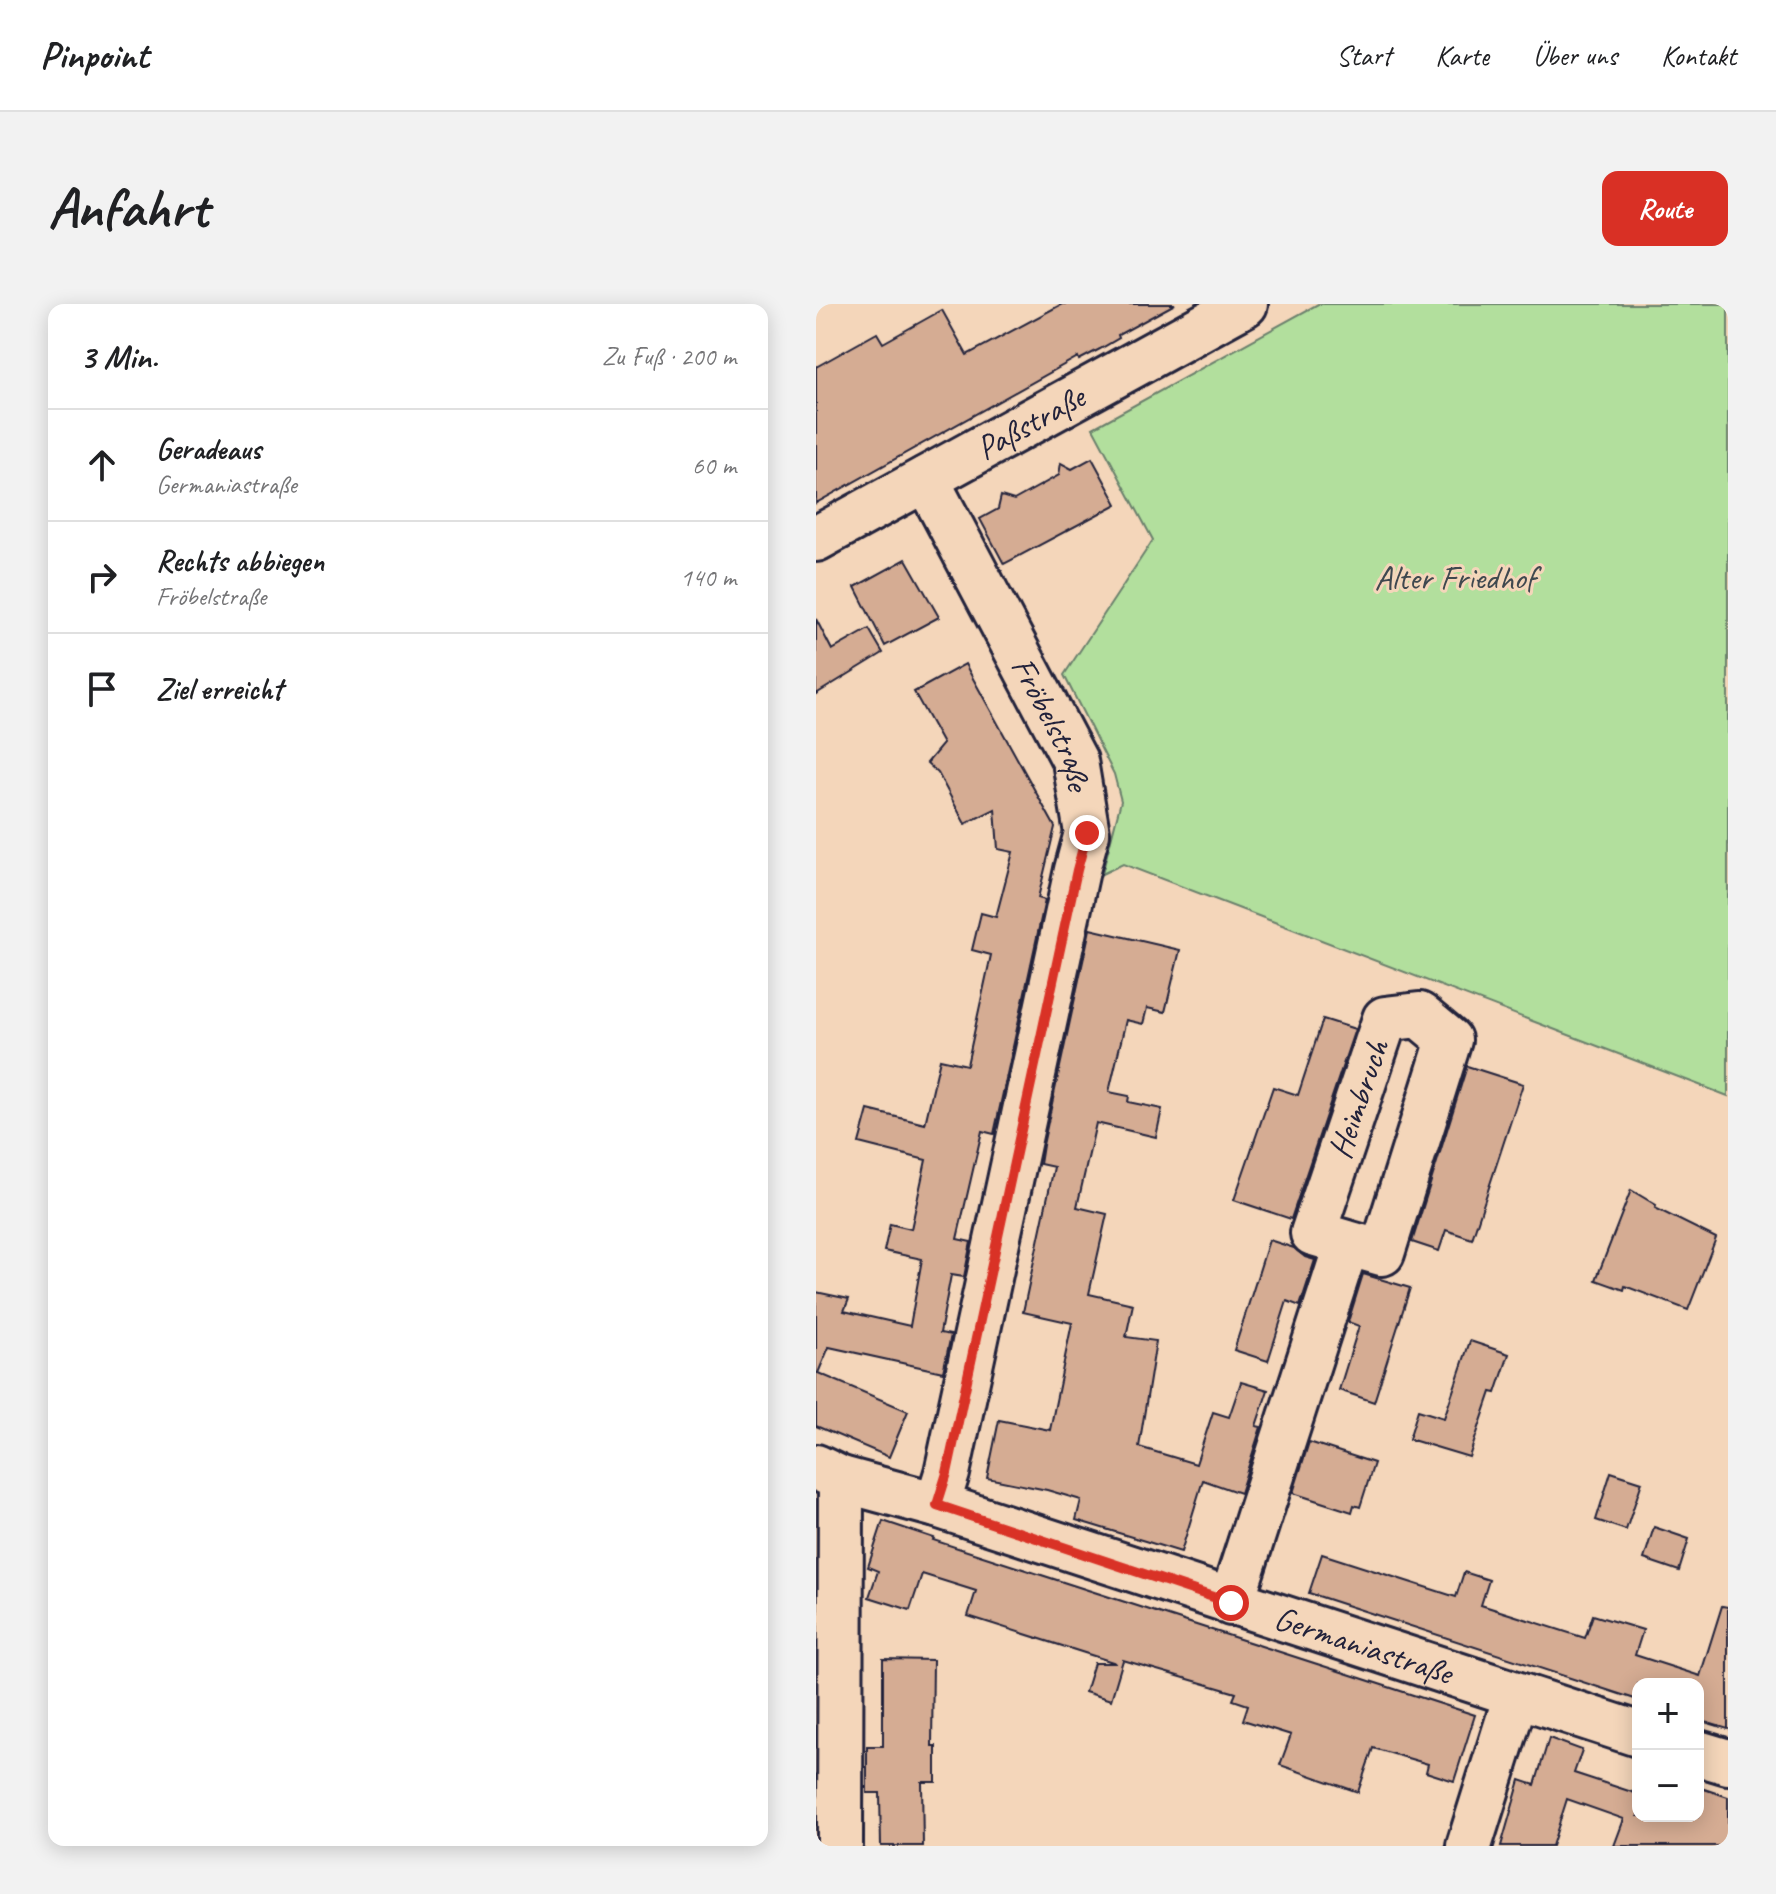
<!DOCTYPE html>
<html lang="de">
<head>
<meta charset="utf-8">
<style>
	:root { --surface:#fff; --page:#f2f2f2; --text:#202124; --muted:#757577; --line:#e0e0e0; --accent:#d93025 }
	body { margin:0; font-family:Caveat,sans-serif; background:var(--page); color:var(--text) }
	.controls { position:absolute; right:24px; bottom:24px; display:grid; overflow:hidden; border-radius:16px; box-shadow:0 4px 20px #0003 }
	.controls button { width:72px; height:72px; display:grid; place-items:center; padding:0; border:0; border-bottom:2px solid var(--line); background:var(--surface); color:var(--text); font:40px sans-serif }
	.stop { position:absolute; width:24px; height:24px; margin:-18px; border:6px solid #d93025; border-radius:50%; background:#fff }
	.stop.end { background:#d93025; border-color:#fff; box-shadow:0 2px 8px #0008 }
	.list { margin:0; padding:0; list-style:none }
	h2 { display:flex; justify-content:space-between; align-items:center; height:104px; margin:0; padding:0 32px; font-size:34px }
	h2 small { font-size:26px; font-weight:400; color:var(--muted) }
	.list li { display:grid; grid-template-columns:52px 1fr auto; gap:24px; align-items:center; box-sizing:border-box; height:112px; padding:0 32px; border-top:2px solid var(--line) }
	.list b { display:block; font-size:30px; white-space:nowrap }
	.list p { margin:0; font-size:26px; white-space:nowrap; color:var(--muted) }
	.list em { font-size:26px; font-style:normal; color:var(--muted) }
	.icon { flex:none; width:44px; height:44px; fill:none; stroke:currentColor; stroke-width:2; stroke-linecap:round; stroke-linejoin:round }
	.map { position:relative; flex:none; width:912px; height:1542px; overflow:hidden; border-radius:16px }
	header { display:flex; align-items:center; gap:48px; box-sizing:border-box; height:112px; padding:0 40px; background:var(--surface); border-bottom:2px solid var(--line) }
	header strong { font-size:38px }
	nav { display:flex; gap:44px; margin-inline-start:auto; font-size:28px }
	.intro { display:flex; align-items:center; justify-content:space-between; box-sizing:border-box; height:192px; padding:0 48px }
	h1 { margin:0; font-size:56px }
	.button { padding:20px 36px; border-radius:16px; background:var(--accent); color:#fff; font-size:28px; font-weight:700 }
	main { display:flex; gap:48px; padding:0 48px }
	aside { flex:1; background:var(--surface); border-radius:16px; box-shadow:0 4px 20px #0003 }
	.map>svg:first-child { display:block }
	.green { fill:#b2df9d; stroke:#6a806c; stroke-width:2 }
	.building { fill:#d5ac93; stroke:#22223b; stroke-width:2 }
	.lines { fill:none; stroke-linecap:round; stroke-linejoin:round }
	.minor-casing { stroke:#22223b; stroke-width:50 }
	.minor { stroke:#f4d6ba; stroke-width:44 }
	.route { stroke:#d93025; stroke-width:10 }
	.labels { text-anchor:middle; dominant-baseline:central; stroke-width:6; stroke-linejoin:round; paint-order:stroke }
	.street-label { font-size:34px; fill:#22223b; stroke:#f4d6ba }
	.park-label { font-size:34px; fill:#3f484f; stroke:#f4d6ba }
</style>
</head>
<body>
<header>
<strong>Pinpoint</strong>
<nav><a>Start</a><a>Karte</a><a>Über uns</a><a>Kontakt</a></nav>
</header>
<div class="intro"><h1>Anfahrt</h1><a class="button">Route</a></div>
<main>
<aside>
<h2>3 Min.<small>Zu Fuß · 200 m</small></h2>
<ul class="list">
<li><svg class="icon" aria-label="ahead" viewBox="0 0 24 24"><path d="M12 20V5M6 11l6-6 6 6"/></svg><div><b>Geradeaus</b><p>Germaniastraße</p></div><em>60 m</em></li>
<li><svg class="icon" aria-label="right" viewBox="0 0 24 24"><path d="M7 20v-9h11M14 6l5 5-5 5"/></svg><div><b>Rechts abbiegen</b><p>Fröbelstraße</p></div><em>140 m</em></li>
<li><svg class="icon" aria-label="arrive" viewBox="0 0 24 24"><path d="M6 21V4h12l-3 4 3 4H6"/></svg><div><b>Ziel erreicht</b></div></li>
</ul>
</aside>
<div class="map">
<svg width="912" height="1542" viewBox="0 0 912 1542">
	<rect width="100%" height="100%" fill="#f4d6ba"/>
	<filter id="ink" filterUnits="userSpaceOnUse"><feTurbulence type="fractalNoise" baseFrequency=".0125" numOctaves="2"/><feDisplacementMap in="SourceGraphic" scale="16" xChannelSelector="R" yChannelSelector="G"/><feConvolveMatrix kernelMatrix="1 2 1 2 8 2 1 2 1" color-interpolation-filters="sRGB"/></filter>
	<g filter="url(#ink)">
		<polygon class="green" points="502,0 912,0 912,792 307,560 286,570 305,497 298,470 248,371 337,236 277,124"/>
		<g class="building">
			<polygon points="246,0 359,0 302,31 303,34 284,45 263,56 262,53 0,199 0,63 61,29 67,39 126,6 151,51"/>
			<polygon points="276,154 301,200 188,260 164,215 182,205 185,192 198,196 243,171 245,159 256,165"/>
			<polygon points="90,255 123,313 69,342 39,283"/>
			<polygon points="0,315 16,346 53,325 67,349 0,390"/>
			<polygon points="149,360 239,523 222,594 229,596 178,830 166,827 141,935 155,938 148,973 135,971 124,1029 135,1031 127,1068 13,1043 2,1069 92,1107 73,1153 0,1122 0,988 33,995 28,1007 94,1022 106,955 68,947 74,920 95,925 110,856 43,839 52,806 109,820 124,755 151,761 175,651 156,646 165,609 180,613 197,548 182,545 179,505 149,520 122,469 111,459 127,440 98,388"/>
			<polygon points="274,625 364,646 349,708 331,704 327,720 310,716 293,788 313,792 312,798 346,805 340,833 280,819 261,903 291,910 273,990 317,1000 310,1033 340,1037 323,1143 380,1160 397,1108 413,1113 425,1078 452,1086 440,1122 445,1123 424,1189 387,1176 365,1248 260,1216 265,1196 231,1186 171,1174 183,1116 234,1126 256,1019 207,1008 238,863 224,860 227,841"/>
			<polygon points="507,715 539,725 475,915 418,896 457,783 482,791"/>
			<polygon points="651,762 707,780 656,935 630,926 623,947 596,938"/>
			<polygon points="815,886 840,901 839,904 900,934 872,1006 809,982 808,986 780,976"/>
			<polygon points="453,936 478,944 489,953 499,956 484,1002 471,997 452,1057 418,1046"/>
			<polygon points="547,970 594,984 558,1098 523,1086 543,1022 532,1018"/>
			<polygon points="654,1037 693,1050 680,1089 675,1088 653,1153 593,1135 602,1106 628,1114"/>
			<polygon points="493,1138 558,1159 544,1203 538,1201 536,1208 477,1189"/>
			<polygon points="795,1168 826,1178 810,1226 780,1216"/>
			<polygon points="67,1217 118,1234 117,1236 659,1411 638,1477 610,1468 612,1460 557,1444 542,1488 464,1461 475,1431 427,1416 432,1401 417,1396 420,1389 307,1356 295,1396 269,1388 278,1359 300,1359 152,1312 160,1287 106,1270 94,1306 53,1293 62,1267 52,1263"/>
			<polygon points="838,1223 873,1235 863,1267 828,1255"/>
			<polygon points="506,1250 640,1293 648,1268 673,1276 665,1301 769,1334 777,1311 827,1326 819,1351 884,1372 906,1302 912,1303 912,1425 882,1416 882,1380 822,1380 822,1396 493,1289"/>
			<polygon points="67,1355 117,1356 116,1442 120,1442 120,1478 106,1478 107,1542 65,1542 64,1489 51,1489 51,1442 67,1442"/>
			<polygon points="733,1434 766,1446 758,1469 822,1490 822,1512 882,1512 882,1483 912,1493 912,1542 798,1542 808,1515 751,1495 736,1542 685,1542 704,1476 719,1481"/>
		</g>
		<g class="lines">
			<g class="minor-casing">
				<g id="minor">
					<path id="s1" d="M 110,175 L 259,457 L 271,529 L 261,566 L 131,1169 L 121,1201"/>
					<path id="s2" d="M 0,235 L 429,0"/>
					<path id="s3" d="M 0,1163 L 25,1175 L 121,1201 L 822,1430"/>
					<polyline points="415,1299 531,939 566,949 633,736 603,711 569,715 497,929 531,939"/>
					<polyline points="882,1449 912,1458"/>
					<polyline points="24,1542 25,1175"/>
					<polyline points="653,1542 700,1392"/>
				</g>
			</g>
			<use href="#minor" class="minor"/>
		</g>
	</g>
	<g class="lines" filter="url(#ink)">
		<polyline class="route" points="271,529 261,566 131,1169 121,1201 415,1299"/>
	</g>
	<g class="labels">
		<g class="street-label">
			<text stroke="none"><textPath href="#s2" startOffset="244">Paßstraße</textPath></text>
			<text stroke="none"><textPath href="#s1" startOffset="276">Fröbelstraße</textPath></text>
			<text transform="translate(542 795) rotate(-71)">Heimbruch</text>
			<text stroke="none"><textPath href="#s3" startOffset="576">Germaniastraße</textPath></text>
		</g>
		<g class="park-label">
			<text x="639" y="273">Alter Friedhof</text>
		</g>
	</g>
</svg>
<div class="controls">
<button>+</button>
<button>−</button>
</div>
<div class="stop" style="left:415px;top:1299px"></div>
<div class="stop end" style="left:271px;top:529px"></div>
</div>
</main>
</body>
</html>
